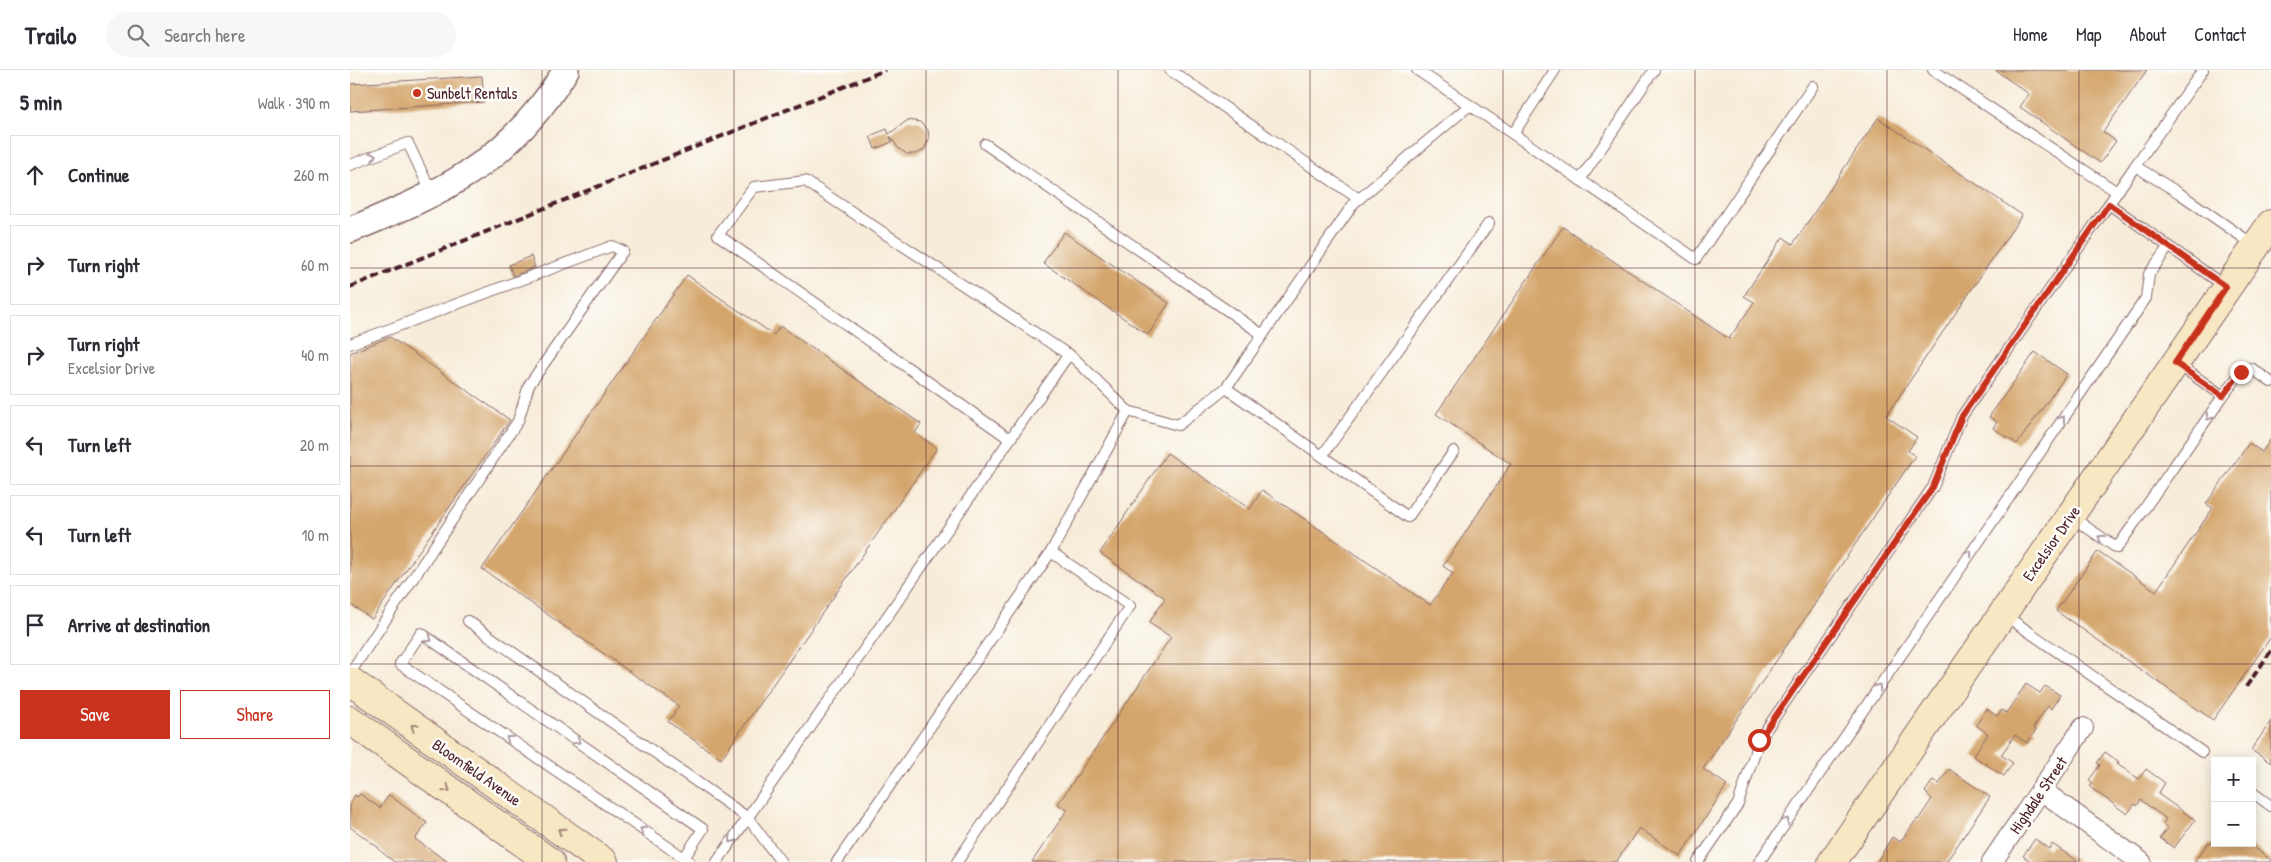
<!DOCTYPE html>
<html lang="en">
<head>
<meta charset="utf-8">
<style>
	:root { --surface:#fff; --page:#f7f7f7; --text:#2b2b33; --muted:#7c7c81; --line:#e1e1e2; --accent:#c8321e }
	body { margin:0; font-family:"Patrick Hand",sans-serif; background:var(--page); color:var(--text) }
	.controls { position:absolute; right:15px; bottom:15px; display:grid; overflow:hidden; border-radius:0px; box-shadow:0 2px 12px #0003 }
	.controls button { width:45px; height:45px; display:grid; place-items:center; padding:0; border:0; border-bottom:1px solid var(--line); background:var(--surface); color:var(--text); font:25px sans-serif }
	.stop { position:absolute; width:15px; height:15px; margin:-11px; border:4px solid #c8321e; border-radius:50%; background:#fff }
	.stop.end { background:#c8321e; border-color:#fff; box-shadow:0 1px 5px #0008 }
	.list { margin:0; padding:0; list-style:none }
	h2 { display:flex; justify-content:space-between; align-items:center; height:65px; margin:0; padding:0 20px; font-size:21px }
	h2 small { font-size:16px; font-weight:400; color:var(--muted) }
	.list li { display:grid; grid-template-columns:32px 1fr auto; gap:15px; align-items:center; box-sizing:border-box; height:80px; margin:0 10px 10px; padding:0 10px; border:1px solid var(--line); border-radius:0px }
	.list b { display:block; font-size:19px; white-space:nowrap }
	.list p { margin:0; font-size:16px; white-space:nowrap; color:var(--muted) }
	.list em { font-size:16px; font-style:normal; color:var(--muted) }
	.actions { display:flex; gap:10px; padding:15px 20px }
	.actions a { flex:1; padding:11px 0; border:1px solid var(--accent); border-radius:0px; text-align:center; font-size:18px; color:var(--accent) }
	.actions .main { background:var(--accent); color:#fff }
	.icon { flex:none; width:28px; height:28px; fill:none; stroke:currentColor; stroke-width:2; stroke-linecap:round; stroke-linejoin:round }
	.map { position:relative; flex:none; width:1921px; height:792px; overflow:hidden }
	header { display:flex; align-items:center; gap:30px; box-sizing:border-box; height:70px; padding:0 25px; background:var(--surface); border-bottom:1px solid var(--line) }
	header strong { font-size:24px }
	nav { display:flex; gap:28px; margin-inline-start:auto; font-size:18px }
	.search { width:350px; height:45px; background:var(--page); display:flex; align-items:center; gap:12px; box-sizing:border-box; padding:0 18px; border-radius:28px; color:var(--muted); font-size:19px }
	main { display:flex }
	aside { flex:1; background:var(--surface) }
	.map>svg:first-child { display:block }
	.building { fill:#d4a56c }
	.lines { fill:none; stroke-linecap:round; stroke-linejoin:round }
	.service-casing { stroke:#876768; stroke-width:12 }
	.minor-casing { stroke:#876768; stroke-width:22 }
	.tertiary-casing { stroke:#876768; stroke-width:28 }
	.secondary-casing { stroke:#876768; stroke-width:30 }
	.service { stroke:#fff; stroke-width:10 }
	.minor { stroke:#fff; stroke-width:20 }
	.tertiary { stroke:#fff; stroke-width:25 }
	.secondary { stroke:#f8e7c3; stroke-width:28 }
	.rail { stroke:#4a1f2b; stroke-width:4; stroke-dasharray:8 4; stroke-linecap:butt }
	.oneway { stroke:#ae9aa0 }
	.oneway2 { stroke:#a18377 }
	.route { stroke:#c8321e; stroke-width:6 }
	.grid { fill:none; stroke:#4a1f2b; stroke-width:1; stroke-opacity:0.55 }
	.poi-dot { fill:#c8321e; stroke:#fdfcf7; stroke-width:2 }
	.labels { text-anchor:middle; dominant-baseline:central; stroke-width:5; stroke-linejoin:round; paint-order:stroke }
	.poi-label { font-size:16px; fill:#4a1f2b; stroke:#fdfcf7; text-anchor:start }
	.street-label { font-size:16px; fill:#4a1f2b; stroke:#fdfcf7 }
</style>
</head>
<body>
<header>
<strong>Trailo</strong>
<div class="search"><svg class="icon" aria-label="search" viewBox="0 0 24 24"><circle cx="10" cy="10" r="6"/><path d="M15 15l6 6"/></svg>Search here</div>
<nav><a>Home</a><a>Map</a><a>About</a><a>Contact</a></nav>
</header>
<main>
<aside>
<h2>5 min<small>Walk · 390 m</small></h2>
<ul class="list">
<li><svg class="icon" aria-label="ahead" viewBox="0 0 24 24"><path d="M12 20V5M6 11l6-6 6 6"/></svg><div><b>Continue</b></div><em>260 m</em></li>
<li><svg class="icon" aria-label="right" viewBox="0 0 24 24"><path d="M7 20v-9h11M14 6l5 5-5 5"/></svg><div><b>Turn right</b></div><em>60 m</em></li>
<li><svg class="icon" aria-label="right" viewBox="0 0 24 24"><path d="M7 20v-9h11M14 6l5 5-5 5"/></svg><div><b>Turn right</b><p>Excelsior Drive</p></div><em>40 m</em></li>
<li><svg class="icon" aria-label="left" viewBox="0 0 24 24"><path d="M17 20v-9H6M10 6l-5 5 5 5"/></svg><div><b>Turn left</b></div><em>20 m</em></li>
<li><svg class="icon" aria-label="left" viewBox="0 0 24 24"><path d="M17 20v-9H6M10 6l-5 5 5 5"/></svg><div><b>Turn left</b></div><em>10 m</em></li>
<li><svg class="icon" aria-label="arrive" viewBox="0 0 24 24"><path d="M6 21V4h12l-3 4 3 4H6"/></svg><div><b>Arrive at destination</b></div></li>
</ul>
<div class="actions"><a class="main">Save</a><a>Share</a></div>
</aside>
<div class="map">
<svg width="1921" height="792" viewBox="0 0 1921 792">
	<rect width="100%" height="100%" fill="#fdfcf7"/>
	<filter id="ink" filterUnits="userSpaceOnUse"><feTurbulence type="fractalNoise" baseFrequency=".02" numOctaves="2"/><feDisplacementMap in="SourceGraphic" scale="10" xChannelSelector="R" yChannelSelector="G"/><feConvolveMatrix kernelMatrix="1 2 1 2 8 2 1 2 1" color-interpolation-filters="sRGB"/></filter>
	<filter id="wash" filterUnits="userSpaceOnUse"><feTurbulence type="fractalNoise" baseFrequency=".0096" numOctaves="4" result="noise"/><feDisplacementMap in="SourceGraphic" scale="20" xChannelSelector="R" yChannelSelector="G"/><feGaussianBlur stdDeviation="1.12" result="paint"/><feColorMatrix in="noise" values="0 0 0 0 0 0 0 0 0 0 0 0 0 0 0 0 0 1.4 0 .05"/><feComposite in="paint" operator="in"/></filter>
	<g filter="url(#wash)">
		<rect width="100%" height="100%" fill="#f7ecd9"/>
		<g id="blocks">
			<g class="building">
				<polygon points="1645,0 1797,0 1753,62 1766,71 1750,93 1670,37 1679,24"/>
				<polygon points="132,6 134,32 0,41 0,14"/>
				<polygon points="1528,48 1672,145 1536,346 1567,367 1558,381 1565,386 1353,699 1377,715 1330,786 1289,758 1266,792 682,792 717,740 708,734 821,567 799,553 815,528 750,483 817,383 900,439 912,420 1080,535 1103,503 1093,496 1161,394 1086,344 1213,157 1379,269 1404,232 1394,226 1433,167 1443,174"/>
				<polygon points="558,50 570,52 578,60 579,69 574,80 566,84 557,84 549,79 540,66 542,72 525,79 520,66 537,59 539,64"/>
				<polygon points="714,162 819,233 798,265 693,193"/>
				<polygon points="181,186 185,197 163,206 159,195"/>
				<polygon points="337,205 424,265 430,256 571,354 565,363 587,378 371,689 318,652 329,636 132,499"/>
				<polygon points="40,267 160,350 22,549 0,534 0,283"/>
				<polygon points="1685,282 1717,304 1667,374 1643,358 1647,352 1639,347"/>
				<polygon points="1921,369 1921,567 1863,650 1706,541 1748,481 1806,521 1863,438 1856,434 1899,373 1912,382"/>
				<polygon points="1676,614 1690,623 1695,616 1710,625 1701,639 1698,636 1683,658 1686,660 1677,673 1665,665 1651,685 1663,693 1654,706 1623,686 1638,664 1626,655 1637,639 1647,646 1652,640 1656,643"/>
				<polygon points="1921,651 1921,693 1901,680"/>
				<polygon points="1755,682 1769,692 1767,694 1789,709 1796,699 1815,713 1808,724 1845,750 1824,778 1810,768 1818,758 1813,754 1816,749 1791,730 1787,736 1785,734 1777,744 1740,717 1743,713 1739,710 1750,695 1747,693"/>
				<polygon points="1599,699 1640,727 1596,792 1527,792 1542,767 1550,772 1567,749 1568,750 1582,729 1575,722 1583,710 1589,714"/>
				<polygon points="10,724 30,738 39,725 77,753 65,769 98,792 44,792 28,779 29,778 0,757 0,733 5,725 7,727"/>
				<polygon points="1685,769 1699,779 1702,774 1729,792 1682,792 1673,786"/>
				<polygon points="1858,773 1898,773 1921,790 1921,792 1844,792"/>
			</g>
		</g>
	</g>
	<g filter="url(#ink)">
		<use href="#blocks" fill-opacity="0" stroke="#876768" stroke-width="1"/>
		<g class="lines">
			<g class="service-casing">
				<g id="service">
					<polyline points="820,0 1009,129"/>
					<polyline points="1067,0 1163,64"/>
					<polyline points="1205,0 1163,64 1346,189 1463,16"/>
					<polyline points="1583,0 1767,122"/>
					<polyline points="635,74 913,265"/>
					<polyline points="0,95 58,73 82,124"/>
					<polyline points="1785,96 1853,0"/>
					<polyline points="1230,110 1304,0"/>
					<polyline points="1876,217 1759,134 1785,96 1829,123 1904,175"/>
					<polyline points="0,274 262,176 273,181 179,315 168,351 0,603"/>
					<polyline points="876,318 1058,447 1104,381"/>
					<polyline points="1873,326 1891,302 1901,298 1921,312"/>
					<polyline points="660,369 368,165 404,117 455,111 725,289 778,341 828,355 876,318 1004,133 1120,35"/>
					<polyline points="972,386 1139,153"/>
					<polyline points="1720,446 1767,478 1873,326 1826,293"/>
					<polyline points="1653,544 1852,682"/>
					<polyline points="118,551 398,748 431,792"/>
					<polyline points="1902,722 1921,736"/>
					<polyline points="334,788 353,759 71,563 50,594 340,792"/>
					<polyline points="367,792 719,284"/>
					<polyline points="487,792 701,482 778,341"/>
					<polyline points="607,792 780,536 701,482"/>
					<polyline points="1348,792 1388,734 1409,670 1583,417 1612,346 1759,134"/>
					<polyline points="1409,792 1796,228 1799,204 1819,176"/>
				</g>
			</g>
			<g class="minor-casing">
				<g id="minor">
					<polyline points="1691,720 1791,792"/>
					<polyline points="1642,792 1733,658"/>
				</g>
			</g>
			<g class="tertiary-casing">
				<path id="tertiary" d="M 0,160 C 96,121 160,92 216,0"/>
			</g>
			<g class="secondary-casing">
				<g id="secondary">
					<polyline points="0,611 254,792"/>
					<polyline points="0,650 200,792"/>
					<polyline points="1482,792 1921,154"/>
				</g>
			</g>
			<use href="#service" class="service"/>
			<use href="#minor" class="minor"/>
			<use href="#tertiary" class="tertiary"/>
			<use href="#secondary" class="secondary"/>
			<g class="rail">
				<polyline points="0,217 535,0"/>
				<polyline points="1896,617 1921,581"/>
			</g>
		</g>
		<defs><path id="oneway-chevron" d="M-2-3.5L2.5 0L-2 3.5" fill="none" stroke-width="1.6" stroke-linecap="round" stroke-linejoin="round" transform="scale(1.25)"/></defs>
		<g class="oneway">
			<use href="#oneway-chevron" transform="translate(23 86) rotate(-21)"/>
			<use href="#oneway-chevron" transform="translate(1859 347) rotate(125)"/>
			<use href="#oneway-chevron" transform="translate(1712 349) rotate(-55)"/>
			<use href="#oneway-chevron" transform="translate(1751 468) rotate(-146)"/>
			<use href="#oneway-chevron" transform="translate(1619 483) rotate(-56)"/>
			<use href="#oneway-chevron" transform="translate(79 569) rotate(35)"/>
			<use href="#oneway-chevron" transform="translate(1528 617) rotate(-56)"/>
			<use href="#oneway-chevron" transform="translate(159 669) rotate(-146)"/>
			<use href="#oneway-chevron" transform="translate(227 671) rotate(35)"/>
			<use href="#oneway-chevron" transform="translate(1436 751) rotate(-56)"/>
			<use href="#oneway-chevron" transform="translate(293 760) rotate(-146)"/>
			<use href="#oneway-chevron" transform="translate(382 770) rotate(125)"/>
		</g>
		<g class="oneway2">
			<use href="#oneway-chevron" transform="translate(64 657) rotate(-145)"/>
			<use href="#oneway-chevron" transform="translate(97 719) rotate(35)"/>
			<use href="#oneway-chevron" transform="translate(211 761) rotate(-145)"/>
		</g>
	</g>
	<g class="lines" filter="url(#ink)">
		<polyline class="route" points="1409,670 1583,417 1612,346 1759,134 1876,217 1825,293 1873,326 1891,302"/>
	</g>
	<path class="grid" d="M 192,0 L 192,792M 384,0 L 384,792M 576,0 L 576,792M 768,0 L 768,792M 960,0 L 960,792M 1153,0 L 1153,792M 1345,0 L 1345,792M 1537,0 L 1537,792M 1729,0 L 1729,792M 0,198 L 1921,198M 0,396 L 1921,396M 0,594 L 1921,594"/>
	<circle class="poi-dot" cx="67" cy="23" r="5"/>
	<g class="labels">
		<g class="poi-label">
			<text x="77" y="23">Sunbelt Rentals</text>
		</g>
		<g class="street-label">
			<text transform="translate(1701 473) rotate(-55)">Excelsior Drive</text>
			<text transform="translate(127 702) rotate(35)">Bloomfield Avenue</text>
			<text transform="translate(1688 725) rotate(-56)">Highdale Street</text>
		</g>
	</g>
</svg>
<div class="controls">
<button>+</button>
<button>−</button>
</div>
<div class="stop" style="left:1409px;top:670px"></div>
<div class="stop end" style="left:1891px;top:302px"></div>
</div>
</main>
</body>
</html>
